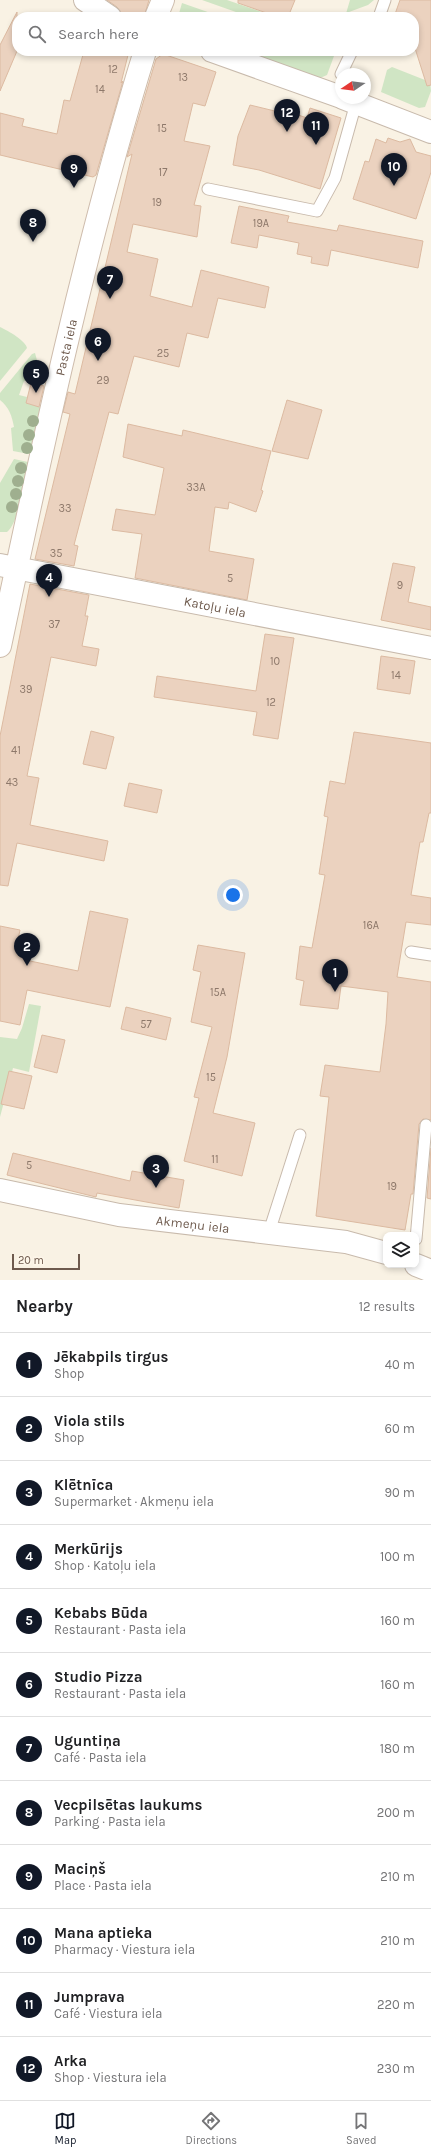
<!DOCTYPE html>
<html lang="en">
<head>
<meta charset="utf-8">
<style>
	:root { --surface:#fff; --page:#f6f6f6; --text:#202124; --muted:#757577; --line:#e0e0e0; --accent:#111827 }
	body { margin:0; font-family:Karla,sans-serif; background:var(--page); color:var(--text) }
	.controls { position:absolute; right:12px; bottom:12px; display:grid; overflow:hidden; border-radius:8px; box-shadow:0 2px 6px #0003 }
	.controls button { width:36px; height:36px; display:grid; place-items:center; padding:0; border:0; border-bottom:1px solid var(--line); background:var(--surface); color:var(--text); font:20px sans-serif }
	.compass { position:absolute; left:335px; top:68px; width:36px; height:36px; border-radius:50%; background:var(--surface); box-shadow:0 2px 6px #0003; rotate:257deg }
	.scale { position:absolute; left:12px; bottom:10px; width:68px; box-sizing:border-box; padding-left:4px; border:2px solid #6e5a4d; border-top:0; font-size:11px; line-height:14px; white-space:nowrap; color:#6e5a4d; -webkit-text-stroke:3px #fdf6e9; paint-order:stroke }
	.you { position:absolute; left:233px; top:895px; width:14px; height:14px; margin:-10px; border:3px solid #fff; border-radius:50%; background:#1a73e8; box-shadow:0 0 0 6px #1a73e833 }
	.badge { display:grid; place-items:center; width:26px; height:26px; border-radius:50%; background:var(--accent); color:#fff; font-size:13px; font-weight:700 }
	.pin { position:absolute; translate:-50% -33px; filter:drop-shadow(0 1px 2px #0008) }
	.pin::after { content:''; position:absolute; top:21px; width:14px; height:12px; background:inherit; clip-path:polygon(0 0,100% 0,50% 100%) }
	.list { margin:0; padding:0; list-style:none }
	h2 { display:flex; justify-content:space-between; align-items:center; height:52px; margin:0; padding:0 16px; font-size:17px }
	h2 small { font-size:13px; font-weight:400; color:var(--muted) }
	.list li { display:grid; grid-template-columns:26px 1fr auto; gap:12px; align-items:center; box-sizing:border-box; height:64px; padding:0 16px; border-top:1px solid var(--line) }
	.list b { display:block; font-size:15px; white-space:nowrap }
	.list p { margin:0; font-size:13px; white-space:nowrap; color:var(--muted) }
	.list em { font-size:13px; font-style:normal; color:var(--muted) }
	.icon { flex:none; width:22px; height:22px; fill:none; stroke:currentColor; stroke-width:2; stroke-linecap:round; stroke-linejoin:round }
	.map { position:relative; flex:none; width:431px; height:1280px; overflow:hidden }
	.search { position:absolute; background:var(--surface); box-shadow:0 2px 6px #0003; left:12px; right:12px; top:12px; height:44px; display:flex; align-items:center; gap:10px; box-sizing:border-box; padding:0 14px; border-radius:16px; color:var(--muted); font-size:15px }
	.sheet { height:820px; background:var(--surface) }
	nav { display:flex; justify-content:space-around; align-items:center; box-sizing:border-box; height:56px; border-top:1px solid var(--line); background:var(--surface); font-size:11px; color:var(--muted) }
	nav a { display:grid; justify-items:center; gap:2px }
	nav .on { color:var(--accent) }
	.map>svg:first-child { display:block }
	.green { fill:#d0e5c4 }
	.building { fill:#ebd2bf; stroke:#dcbaa1 }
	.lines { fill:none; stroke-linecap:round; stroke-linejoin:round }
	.lane-casing { stroke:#c8baac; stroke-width:13 }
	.street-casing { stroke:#c8baac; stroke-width:24 }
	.secondary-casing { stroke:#cebcac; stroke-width:24 }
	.lane { stroke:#fff; stroke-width:11 }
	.street { stroke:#fff; stroke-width:22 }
	.secondary { stroke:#fff; stroke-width:22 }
	.tree { fill:#9faf8f }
	.labels { text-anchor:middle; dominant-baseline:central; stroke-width:3; stroke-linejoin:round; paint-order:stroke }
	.number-label { font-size:11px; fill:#8d786a }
	.street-label { font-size:13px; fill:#6e5a4d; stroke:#fdf6e9 }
</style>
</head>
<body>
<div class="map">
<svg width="431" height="1280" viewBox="0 0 431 1280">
	<rect width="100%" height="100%" fill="#f9f2e4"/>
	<g class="green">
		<polygon points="202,0 227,0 276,17 250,17"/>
		<polygon points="350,0 374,0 368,5 349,12 347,17 345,17"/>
		<polygon points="182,3 222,17 178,17"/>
		<polygon points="241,51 319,51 334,56 327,75 318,79"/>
		<polygon points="392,67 430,82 431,91 425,107 419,108 381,92 387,70"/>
		<path d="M 0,327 C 8,331 25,340 27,348 L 0,381 Z"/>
		<path d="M 35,353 L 38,364 L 36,379 L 24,381 L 19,395 L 27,397 L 26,403 L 43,408 L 29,454 L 13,451 L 11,428 L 14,427 C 12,416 9,407 0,400 L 0,393 L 32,354 Z"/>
		<path d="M 14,459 L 28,462 C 25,479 20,521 7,532 L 0,532 L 0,483 Z"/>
		<polygon points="29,1004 41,1006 29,1072 13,1068 0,1117 0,1037 17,1039 22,1028"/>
	</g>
	<g class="building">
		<polygon points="107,0 149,0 144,17 122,17 117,7"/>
		<polygon points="238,0 295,0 288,17 278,17 238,3"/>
		<polygon points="400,0 431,0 431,85 427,86 414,45 414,17 394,17"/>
		<polygon points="17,12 17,51 0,91 0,45"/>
		<polygon points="84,51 129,51 121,83 123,81 96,175 93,177 0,155 0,113 24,119 22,126 57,134 64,100 70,101"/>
		<polygon points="163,54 216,72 205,106 193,103 184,141 210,146 194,205 201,206 197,237 133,224 127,252 158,259 150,296 192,307 201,270 269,287 265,308 218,298 208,338 187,333 179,367 134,356 118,414 109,412 74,545 78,546 74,566 35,559 70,414 63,412 68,392 75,394 132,154 127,157 156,59"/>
		<polygon points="250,105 283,113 284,110 307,118 310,108 341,118 320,189 259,170 233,165 238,136"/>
		<polygon points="388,138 400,142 410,139 416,152 431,156 431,172 416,219 353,199 365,161 369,162 376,139 386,143"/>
		<polygon points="239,206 289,216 287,222 337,231 339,225 423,241 418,268 331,250 328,266 311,263 312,257 297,254 299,243 259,235 257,248 231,243"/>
		<polygon points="31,383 44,386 39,407 26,403"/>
		<polygon points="287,400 322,410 308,459 272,451"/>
		<polygon points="128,424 182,436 183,430 271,451 261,490 263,491 256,512 229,502 228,509 215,507 209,551 254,559 247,600 135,578 142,534 112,530 116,509 155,515 164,468 123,457"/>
		<polygon points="393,563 415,567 408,602 431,607 431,630 381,620"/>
		<polygon points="30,584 89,595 85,616 88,616 82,646 99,649 96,666 51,657 27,776 39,778 30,825 108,841 104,861 17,843 8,886 0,885 0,736"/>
		<polygon points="265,634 294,638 278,739 253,735 257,712 154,697 157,676 256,691"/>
		<polygon points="381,656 415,661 410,694 377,689"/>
		<polygon points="91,731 114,737 106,769 83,764"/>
		<polygon points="354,732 431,743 431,813 429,813 423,842 420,842 411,895 431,898 431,925 406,922 397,977 431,982 431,1120 423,1119 419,1124 413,1194 411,1194 405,1230 316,1216 329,1097 320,1096 325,1065 380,1072 386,1024 388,992 341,986 338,1009 300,1005 304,981 296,979 300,946 312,948 325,875 319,874 328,817 324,816 330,781 345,784"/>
		<polygon points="129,783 162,790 157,813 124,806"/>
		<polygon points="90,911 128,919 110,1007 27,990 20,1025 0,1021 0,926 20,930 16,949 32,952 30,961 78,971"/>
		<polygon points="198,945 245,953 227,1057 213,1113 255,1123 242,1176 184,1161 199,1098 194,1097 212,1027 191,1022 201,972 193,970"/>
		<polygon points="126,1007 171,1018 166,1040 121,1029"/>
		<polygon points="42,1035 65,1040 57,1073 34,1067"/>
		<polygon points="9,1071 32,1076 24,1109 1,1104"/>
		<polygon points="431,1148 431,1199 427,1198"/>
		<polygon points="13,1153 130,1181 132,1171 184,1180 179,1208 97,1193 96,1197 7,1175"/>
	</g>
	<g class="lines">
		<g class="lane-casing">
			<g id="lane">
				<polyline points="379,17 385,0"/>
				<polyline points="341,74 352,51"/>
				<polyline points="208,189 317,211 335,178 356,103"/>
				<polyline points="411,952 431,955"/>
				<polyline points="269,1232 300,1135"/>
				<polyline points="416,1239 426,1125"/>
			</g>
		</g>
		<g class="street-casing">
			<g id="street">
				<polyline points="85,0 110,17"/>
				<polyline points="212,51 341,97"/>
				<polyline points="343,98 431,132"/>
				<path id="s1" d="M 0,565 L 431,648"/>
				<path id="s2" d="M 0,1190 L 119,1215 L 346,1242 L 386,1253"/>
				<polyline points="416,1265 431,1271"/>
			</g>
		</g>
		<g class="secondary-casing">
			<g id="secondary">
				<polyline points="156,17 163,0"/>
				<path id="s3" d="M 0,646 C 42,447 85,246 145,51"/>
			</g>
		</g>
		<use href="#lane" class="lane"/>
		<use href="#street" class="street"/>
		<use href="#secondary" class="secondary"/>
	</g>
	<g class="tree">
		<circle cx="33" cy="421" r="6"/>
		<circle cx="29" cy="435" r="6"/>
		<circle cx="27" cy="448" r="6"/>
		<circle cx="21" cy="468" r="6"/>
		<circle cx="18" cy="481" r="6"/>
		<circle cx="16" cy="494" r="6"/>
		<circle cx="12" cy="507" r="6"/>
	</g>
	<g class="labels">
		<g class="number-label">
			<text x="113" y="69">12</text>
			<text x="183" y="77">13</text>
			<text x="100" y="89">14</text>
			<text x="162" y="128">15</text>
			<text x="163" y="172">17</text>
			<text x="157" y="202">19</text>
			<text x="261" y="223">19A</text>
			<text x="163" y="353">25</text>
			<text x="103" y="380">29</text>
			<text x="196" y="487">33A</text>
			<text x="65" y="508">33</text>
			<text x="56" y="553">35</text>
			<text x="230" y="578">5</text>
			<text x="400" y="585">9</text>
			<text x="54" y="624">37</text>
			<text x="275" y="661">10</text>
			<text x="396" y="675">14</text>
			<text x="26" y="689">39</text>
			<text x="271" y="702">12</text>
			<text x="16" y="750">41</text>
			<text x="12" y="782">43</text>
			<text x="371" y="925">16A</text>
			<text x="218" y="992">15A</text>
			<text x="146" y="1024">57</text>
			<text x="211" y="1077">15</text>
			<text x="215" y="1159">11</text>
			<text x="29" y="1165">5</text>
			<text x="392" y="1186">19</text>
		</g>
		<g class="street-label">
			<text stroke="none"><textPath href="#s3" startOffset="306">Pasta iela</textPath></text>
			<text stroke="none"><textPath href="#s1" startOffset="219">Katoļu iela</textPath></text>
			<text stroke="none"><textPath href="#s2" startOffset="196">Akmeņu iela</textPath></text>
		</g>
	</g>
</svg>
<div class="controls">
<button><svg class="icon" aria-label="layers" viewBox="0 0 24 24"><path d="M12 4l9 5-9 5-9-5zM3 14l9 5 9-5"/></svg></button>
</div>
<svg class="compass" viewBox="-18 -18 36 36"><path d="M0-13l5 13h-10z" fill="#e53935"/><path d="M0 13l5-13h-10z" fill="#757577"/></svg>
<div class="scale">20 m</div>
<div class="you"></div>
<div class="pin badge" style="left:335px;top:992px">1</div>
<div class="pin badge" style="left:27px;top:966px">2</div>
<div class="pin badge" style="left:156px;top:1188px">3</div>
<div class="pin badge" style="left:49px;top:597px">4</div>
<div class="pin badge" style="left:36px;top:393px">5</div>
<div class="pin badge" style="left:98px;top:361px">6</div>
<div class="pin badge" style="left:110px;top:299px">7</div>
<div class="pin badge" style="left:33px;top:242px">8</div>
<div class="pin badge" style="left:74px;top:188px">9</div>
<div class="pin badge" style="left:394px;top:186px">10</div>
<div class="pin badge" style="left:316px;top:145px">11</div>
<div class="pin badge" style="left:287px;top:132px">12</div>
<div class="search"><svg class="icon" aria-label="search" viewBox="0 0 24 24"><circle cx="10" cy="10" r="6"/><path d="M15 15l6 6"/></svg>Search here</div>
</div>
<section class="sheet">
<h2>Nearby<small>12 results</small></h2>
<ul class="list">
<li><span class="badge">1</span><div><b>Jēkabpils tirgus</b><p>Shop</p></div><em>40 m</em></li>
<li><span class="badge">2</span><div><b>Viola stils</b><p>Shop</p></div><em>60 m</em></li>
<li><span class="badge">3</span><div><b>Klētnīca</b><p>Supermarket · Akmeņu iela</p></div><em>90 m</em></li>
<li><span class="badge">4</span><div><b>Merkūrijs</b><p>Shop · Katoļu iela</p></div><em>100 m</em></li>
<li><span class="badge">5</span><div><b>Kebabs Būda</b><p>Restaurant · Pasta iela</p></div><em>160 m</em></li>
<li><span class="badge">6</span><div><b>Studio Pizza</b><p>Restaurant · Pasta iela</p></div><em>160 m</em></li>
<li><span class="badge">7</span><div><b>Uguntiņa</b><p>Café · Pasta iela</p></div><em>180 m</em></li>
<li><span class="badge">8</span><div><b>Vecpilsētas laukums</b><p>Parking · Pasta iela</p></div><em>200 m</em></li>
<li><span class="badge">9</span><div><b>Maciņš</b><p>Place · Pasta iela</p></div><em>210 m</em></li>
<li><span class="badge">10</span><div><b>Mana aptieka</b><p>Pharmacy · Viestura iela</p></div><em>210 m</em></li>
<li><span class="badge">11</span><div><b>Jumprava</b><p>Café · Viestura iela</p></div><em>220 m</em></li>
<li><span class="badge">12</span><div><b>Arka</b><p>Shop · Viestura iela</p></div><em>230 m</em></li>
</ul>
</section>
<nav>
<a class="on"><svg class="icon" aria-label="map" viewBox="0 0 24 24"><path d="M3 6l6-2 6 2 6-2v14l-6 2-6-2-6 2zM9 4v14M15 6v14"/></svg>Map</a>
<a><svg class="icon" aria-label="directions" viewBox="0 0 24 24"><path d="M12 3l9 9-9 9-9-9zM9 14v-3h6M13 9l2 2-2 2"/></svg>Directions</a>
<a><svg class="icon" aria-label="saved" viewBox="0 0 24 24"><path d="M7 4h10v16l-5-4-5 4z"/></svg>Saved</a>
</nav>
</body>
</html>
